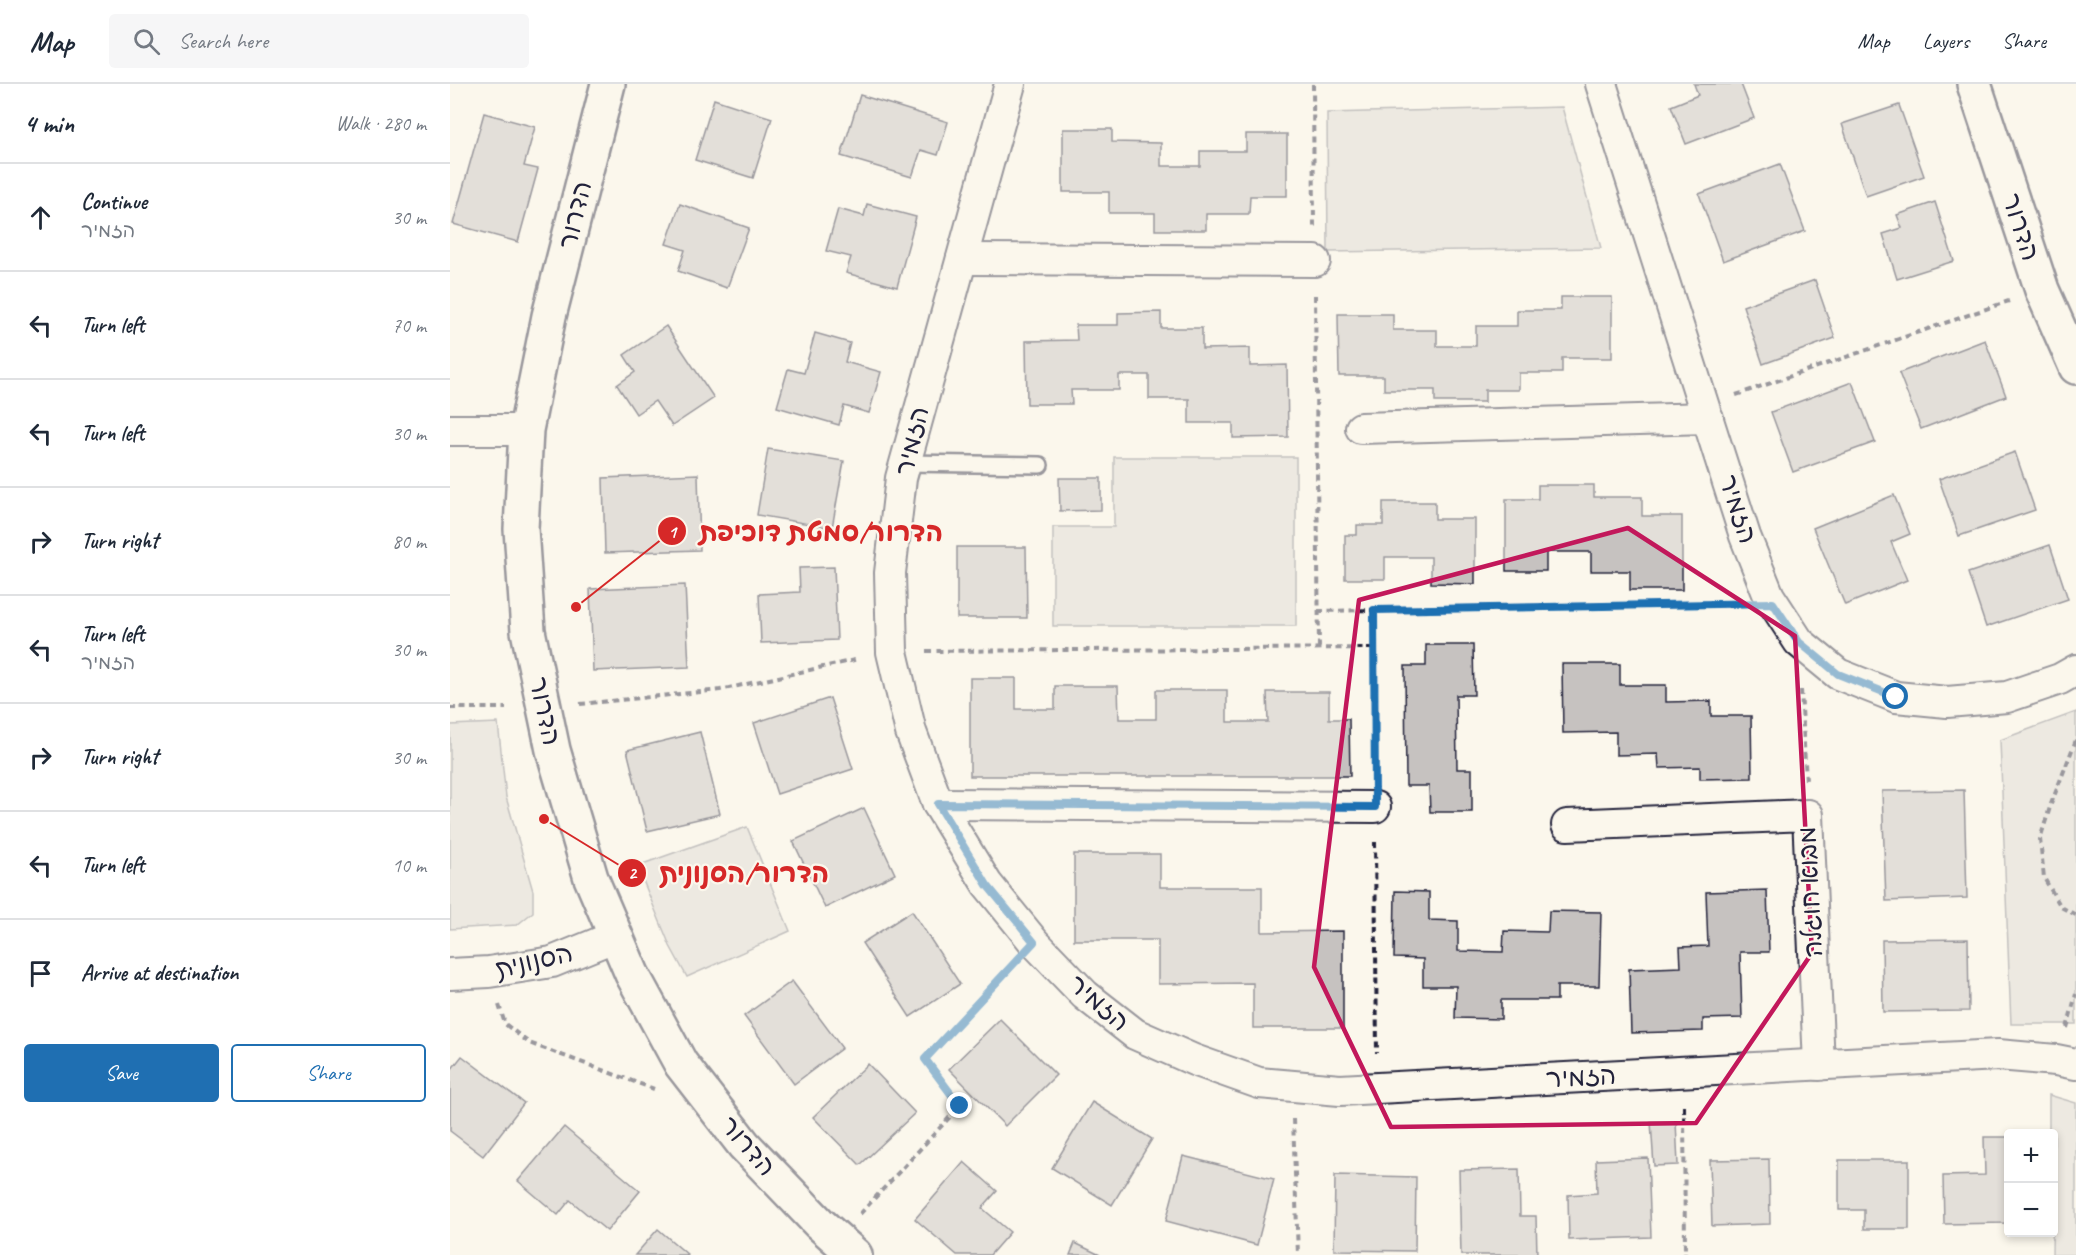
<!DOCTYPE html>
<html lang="en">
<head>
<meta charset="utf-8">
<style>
	:root { --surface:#fff; --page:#f6f6f7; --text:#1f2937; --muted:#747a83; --line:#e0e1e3; --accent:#1f6fb2 }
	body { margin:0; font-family:Caveat,"Playpen Sans Hebrew",sans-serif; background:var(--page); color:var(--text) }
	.controls { position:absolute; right:18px; bottom:18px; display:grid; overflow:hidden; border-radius:6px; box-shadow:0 3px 9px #0003 }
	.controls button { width:54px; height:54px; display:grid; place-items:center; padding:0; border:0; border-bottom:2px solid var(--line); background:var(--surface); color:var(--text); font:30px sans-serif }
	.stop { position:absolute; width:18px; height:18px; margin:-14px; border:4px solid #1f6fb2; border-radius:50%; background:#fff }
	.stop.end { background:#1f6fb2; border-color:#fff; box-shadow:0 2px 6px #0008 }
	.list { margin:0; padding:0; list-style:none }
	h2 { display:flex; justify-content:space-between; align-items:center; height:78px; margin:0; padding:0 24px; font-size:26px }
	h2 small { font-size:20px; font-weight:400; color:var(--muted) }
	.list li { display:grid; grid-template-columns:39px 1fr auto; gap:18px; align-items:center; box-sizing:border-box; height:108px; padding:0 24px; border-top:2px solid var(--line) }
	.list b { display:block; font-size:22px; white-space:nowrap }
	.list p { margin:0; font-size:20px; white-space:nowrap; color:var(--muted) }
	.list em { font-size:20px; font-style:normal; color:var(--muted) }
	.actions { display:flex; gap:12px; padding:18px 24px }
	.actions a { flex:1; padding:14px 0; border:2px solid var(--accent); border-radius:6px; text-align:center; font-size:21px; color:var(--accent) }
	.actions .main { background:var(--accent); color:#fff }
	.icon { flex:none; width:33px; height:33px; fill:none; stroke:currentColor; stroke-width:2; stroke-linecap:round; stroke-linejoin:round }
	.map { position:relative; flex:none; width:1626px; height:1171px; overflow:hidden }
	header { display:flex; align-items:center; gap:36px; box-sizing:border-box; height:84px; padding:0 30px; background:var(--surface); border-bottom:2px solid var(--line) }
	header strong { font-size:28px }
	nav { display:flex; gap:33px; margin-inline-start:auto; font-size:21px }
	.search { width:420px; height:54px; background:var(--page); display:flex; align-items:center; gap:15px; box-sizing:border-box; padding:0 21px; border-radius:6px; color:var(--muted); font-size:22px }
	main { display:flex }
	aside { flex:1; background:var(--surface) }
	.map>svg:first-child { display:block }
	.green { fill:#dbd8d3; stroke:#7e7d87; stroke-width:1.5 }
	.building { fill:#c6c2c0; stroke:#22223b; stroke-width:1.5 }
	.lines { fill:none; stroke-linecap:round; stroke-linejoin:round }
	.lane-casing { stroke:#22223b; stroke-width:20 }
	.street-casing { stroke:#22223b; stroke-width:34 }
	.secondary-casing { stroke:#22223b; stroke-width:38 }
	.path { stroke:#22223b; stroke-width:4; stroke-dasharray:6 4.5; stroke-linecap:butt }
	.lane { stroke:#fbf7ec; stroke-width:15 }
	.street { stroke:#fbf7ec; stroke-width:30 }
	.secondary { stroke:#fbf7ec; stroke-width:33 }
	.route { stroke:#1f6fb2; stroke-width:8 }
	.marked { fill:none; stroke:#c2185b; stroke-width:4.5; stroke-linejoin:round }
	.labels { text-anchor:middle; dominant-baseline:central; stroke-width:4.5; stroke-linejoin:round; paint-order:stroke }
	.street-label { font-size:26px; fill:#22223b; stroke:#fbf7ec }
	.leader { fill:none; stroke:#d62828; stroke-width:2 }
	.callout-dot { fill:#d62828; stroke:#fbf7ec; stroke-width:2 }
	.mark-label { font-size:18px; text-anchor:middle; font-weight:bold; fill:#fff }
	.callout-label { font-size:27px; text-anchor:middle; font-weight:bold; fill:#d62828; stroke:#fbf7ec; stroke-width:4.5; stroke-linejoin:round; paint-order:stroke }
</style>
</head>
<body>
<header>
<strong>Map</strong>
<div class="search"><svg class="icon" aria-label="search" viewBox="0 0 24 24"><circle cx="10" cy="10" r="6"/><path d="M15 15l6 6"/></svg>Search here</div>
<nav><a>Map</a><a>Layers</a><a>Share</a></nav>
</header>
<main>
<aside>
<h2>4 min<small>Walk · 280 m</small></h2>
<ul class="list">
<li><svg class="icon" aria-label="ahead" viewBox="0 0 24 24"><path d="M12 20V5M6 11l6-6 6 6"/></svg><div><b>Continue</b><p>הזמיר</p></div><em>30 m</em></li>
<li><svg class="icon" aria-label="left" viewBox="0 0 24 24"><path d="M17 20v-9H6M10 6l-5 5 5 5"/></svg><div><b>Turn left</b></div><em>70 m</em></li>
<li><svg class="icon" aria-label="left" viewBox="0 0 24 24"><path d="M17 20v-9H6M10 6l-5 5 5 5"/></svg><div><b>Turn left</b></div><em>30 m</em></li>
<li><svg class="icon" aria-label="right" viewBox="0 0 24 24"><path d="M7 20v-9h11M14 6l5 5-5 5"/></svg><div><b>Turn right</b></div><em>80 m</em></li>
<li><svg class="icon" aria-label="left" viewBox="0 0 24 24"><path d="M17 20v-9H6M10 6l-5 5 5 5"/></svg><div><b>Turn left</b><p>הזמיר</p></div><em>30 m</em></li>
<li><svg class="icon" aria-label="right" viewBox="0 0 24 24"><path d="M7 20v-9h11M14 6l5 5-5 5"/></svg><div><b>Turn right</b></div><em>30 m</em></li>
<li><svg class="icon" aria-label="left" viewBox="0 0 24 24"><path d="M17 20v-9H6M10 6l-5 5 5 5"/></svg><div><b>Turn left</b></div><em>10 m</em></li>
<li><svg class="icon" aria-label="arrive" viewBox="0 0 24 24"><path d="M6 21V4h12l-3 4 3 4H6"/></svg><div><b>Arrive at destination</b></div></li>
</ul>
<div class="actions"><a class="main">Save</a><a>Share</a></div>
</aside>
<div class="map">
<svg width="1626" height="1171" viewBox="0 0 1626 1171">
	<rect width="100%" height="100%" fill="#fbf7ec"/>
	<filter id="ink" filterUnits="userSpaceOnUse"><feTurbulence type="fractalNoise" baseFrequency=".0167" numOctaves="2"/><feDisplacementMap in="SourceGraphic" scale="12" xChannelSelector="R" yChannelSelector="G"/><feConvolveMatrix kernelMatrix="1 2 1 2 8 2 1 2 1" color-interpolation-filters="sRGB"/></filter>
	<g filter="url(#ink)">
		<g class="green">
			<polygon points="1112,23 1151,164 878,168 877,29"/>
			<polygon points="664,373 846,373 846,542 603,542 603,443 664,443"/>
			<polygon points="1626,628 1626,940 1561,940 1550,656"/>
			<polygon points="48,639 56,713 83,807 83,828 67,841 0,845 0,641"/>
			<polygon points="297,743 340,847 237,893 220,862 187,782"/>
			<polygon points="1599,1011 1626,1019 1626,1171 1602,1171 1604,1050 1599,1049"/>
		</g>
		<g class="building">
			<polygon points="1244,0 1291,0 1304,34 1236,60 1221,22 1248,11"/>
			<polygon points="410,11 498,38 488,71 471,66 462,93 391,72"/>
			<polygon points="264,15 322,34 303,94 245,76"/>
			<polygon points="1449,21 1474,92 1416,112 1392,40"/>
			<polygon points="34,29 85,43 74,82 88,85 68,158 3,140"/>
			<polygon points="613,45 662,45 662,58 711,59 711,82 750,82 750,67 796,67 796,50 837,50 837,112 800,112 799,130 756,130 756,146 705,146 705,129 659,129 659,108 613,108"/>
			<polygon points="1330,80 1355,147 1273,177 1249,110"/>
			<polygon points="1485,118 1504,177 1447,195 1433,150 1452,144 1447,131"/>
			<polygon points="230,120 299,144 277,204 228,187 235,166 216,160"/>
			<polygon points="417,120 466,133 447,203 396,189 401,173 376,167 388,125 414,132"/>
			<polygon points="1365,196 1385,254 1313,280 1293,222"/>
			<polygon points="1111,213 1162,213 1162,274 1112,274 1112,289 1069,289 1069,306 1035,306 1035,318 985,318 985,306 934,306 934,292 889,292 888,230 943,230 943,246 987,246 987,262 1026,262 1026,242 1067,242 1067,226 1111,226"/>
			<polygon points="711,228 711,244 752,244 752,265 800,264 800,282 837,281 838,353 783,354 783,339 739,339 739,315 699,315 699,291 669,291 669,306 621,306 622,320 577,320 576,257 627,256 626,241 668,241 668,229"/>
			<polygon points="216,242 264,314 222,342 205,317 186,330 167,301 185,288 174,271"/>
			<polygon points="365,249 400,259 395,278 431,288 419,329 394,322 389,341 327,323 338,285 354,289"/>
			<polygon points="1535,256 1556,312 1471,345 1449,289"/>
			<polygon points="1402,298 1425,358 1343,388 1321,328"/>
			<polygon points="318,365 394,377 382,444 307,431"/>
			<polygon points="1565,368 1585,426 1509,452 1489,395"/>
			<polygon points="248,390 250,466 155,469 153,394"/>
			<polygon points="609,394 651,394 651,426 610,427"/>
			<polygon points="1088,401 1144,401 1144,413 1192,413 1192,432 1232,432 1232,506 1180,506 1180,487 1141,487 1141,468 1096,468 1096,487 1056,487 1056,415 1088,415"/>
			<polygon points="1444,411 1460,450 1441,458 1457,496 1395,521 1363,444"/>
			<polygon points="933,418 985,418 985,435 1025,435 1025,500 981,499 981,473 935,473 935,495 895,495 895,451 907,451 907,441 933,441"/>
			<polygon points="1600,461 1618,515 1536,543 1518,489"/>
			<polygon points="507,463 576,463 577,534 507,534"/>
			<polygon points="384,483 387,556 311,559 309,510 350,508 349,484"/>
			<polygon points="235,501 239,583 143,587 140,505"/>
			<polygon points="976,561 1023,561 1024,611 1006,611 1007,685 1022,685 1022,728 980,728 979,702 956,702 955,582 976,582"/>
			<polygon points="1112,580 1170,580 1170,601 1216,601 1216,618 1261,617 1261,632 1301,632 1302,694 1250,695 1250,683 1209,684 1208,670 1166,671 1166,648 1113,649"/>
			<polygon points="520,594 566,594 566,625 605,625 605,602 668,602 669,635 706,635 706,606 777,606 777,638 818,638 817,608 879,608 879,635 899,635 900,692 520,692"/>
			<polygon points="380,614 403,685 327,710 304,639"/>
			<polygon points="250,648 270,730 197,747 177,666"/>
			<polygon points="1514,706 1517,814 1436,817 1432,707"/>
			<polygon points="414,724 445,790 375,824 343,757"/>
			<polygon points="624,770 710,770 710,803 812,803 812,848 893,847 893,944 803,944 803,899 708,900 708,856 624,856"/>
			<polygon points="1317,806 1319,868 1290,868 1292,934 1253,935 1253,947 1181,949 1179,885 1231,883 1230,863 1258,862 1256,808"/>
			<polygon points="945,807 979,808 979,836 1008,837 1008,867 1053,868 1054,847 1098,848 1099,827 1151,828 1149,902 1107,902 1107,916 1051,916 1051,935 1005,934 1006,902 973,902 973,875 944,874"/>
			<polygon points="462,827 510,900 460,933 412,859"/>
			<polygon points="1518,855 1519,927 1433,928 1432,856"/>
			<polygon points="342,897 392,964 344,1000 294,932"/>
			<polygon points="550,935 606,991 555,1042 499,985"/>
			<polygon points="12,972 74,1019 33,1072 0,1047 0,987"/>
			<polygon points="418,980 465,1029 410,1081 363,1033"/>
			<polygon points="642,1018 702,1055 662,1121 602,1084"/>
			<polygon points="1201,1038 1226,1038 1228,1081 1204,1082"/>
			<polygon points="114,1043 190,1107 157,1147 120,1116 108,1131 68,1097"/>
			<polygon points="1534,1053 1558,1053 1558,1139 1494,1140 1493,1092 1535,1091"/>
			<polygon points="733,1072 824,1095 807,1161 716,1137"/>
			<polygon points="1198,1074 1201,1153 1119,1156 1118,1111 1147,1109 1146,1076"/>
			<polygon points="1319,1075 1320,1140 1262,1142 1260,1076"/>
			<polygon points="1389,1076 1459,1076 1459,1145 1414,1145 1414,1126 1389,1126"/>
			<polygon points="514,1078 547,1107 532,1124 560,1148 540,1171 507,1171 465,1135"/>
			<polygon points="1069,1085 1070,1132 1086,1132 1087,1171 1011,1171 1009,1086"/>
			<polygon points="885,1091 966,1093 965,1167 884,1166"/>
			<polygon points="208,1145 238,1171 185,1171"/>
			<polygon points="625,1159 650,1171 620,1171"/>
		</g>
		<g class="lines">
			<g class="lane-casing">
				<polyline id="lane" points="455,379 590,381"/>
			</g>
			<g class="street-casing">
				<g id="street">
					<polyline points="560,0 451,394 440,489 442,568 461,648 488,720 537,800 584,858 635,911 685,950 744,976 809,999 890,1006 1548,971 1606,976 1626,980"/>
					<polyline points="1151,0 1295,452 1319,512 1349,558 1388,590 1446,613 1497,618 1557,613 1610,595 1626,586"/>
					<polyline points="512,175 865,177"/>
					<polyline points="911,344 1258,334"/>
					<polyline points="0,346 76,346"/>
					<polyline points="488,720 925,723"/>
					<polyline points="1117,741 1358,731 1369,981"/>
					<polyline points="0,890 39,888 102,878 166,852"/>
				</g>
			</g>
			<g class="secondary-casing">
				<g id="secondary">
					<polyline points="158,0 99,232 76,346 71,445 78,547 103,666 141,794 182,890 231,980 294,1061 369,1139 405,1171"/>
					<polyline points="1524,0 1592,206 1626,283"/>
				</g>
			</g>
			<g class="path">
				<polyline points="863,0 864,143"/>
				<polyline points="865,211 869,564"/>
				<polyline points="1286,311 1559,217"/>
				<polyline points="924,526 925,690"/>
				<polyline points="868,527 1285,520"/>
				<polyline points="476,567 925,564"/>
				<polyline points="1351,606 1356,697"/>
				<polyline points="130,620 270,606 409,575"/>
				<polyline points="0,624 56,624"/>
				<polyline points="1626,656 1601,720 1590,755 1594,794 1611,823 1626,831"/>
				<polyline points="925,758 927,969"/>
				<polyline points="49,921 55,940 79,959 204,1005"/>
				<polyline points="1617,944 1626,910"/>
				<polyline points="1234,1022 1235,1171"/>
				<polyline points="843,1035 848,1171"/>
				<polyline points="410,1130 510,1022 475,975 561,883"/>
			</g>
			<use href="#lane" class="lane"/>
			<use href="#street" class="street"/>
			<use href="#secondary" class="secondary"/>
		</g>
	</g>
	<g class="lines" filter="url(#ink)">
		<polyline class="route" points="510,1022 475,975 584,858 537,801 488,720 925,723 924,526 1323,519 1349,558 1388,590 1446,613"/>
	</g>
	<path d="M0 0H1626V1171H0ZM 1178,444 L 1345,552 L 1362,869 L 1246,1039 L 941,1043 L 864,883 L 909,516 Z" fill="#fbf7ec" fill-opacity=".55" fill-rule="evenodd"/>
	<path class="marked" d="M 1178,444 L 1345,552 L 1362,869 L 1246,1039 L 941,1043 L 864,883 L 909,516 Z"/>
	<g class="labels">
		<g class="street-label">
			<text transform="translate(125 131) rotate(-76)">הדרור</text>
			<text transform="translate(1571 143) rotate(72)">הדרור</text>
			<text transform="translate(462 357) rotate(-76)">הזמיר</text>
			<text transform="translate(1288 425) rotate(72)">הזמיר</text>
			<text transform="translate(95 627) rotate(78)">הדרור</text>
			<text transform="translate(1360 808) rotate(-93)">מבוא חוגלה</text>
			<text transform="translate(84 877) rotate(-13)">הסנונית</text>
			<text transform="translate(649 919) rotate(41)">הזמיר</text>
			<text transform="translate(1131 993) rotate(-3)">הזמיר</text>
			<text transform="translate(298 1062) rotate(49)">הדרור</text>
		</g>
	</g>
	<path class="leader" d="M126 523L222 447M94 735L182 789"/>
	<g class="callout-dot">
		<circle cx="126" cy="523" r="6"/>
		<circle cx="94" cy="735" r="6"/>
		<circle cx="222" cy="447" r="15"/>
		<circle cx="182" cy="789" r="15"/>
	</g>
	<g class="mark-label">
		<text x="222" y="454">1</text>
		<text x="182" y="795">2</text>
	</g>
	<g class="callout-label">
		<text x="371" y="457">הדרור/סמטת דוכיפת</text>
		<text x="294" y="798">הדרור/הסנונית</text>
	</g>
</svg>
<div class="controls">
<button>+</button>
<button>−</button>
</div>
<div class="stop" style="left:1446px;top:613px"></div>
<div class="stop end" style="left:510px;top:1022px"></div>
</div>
</main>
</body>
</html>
